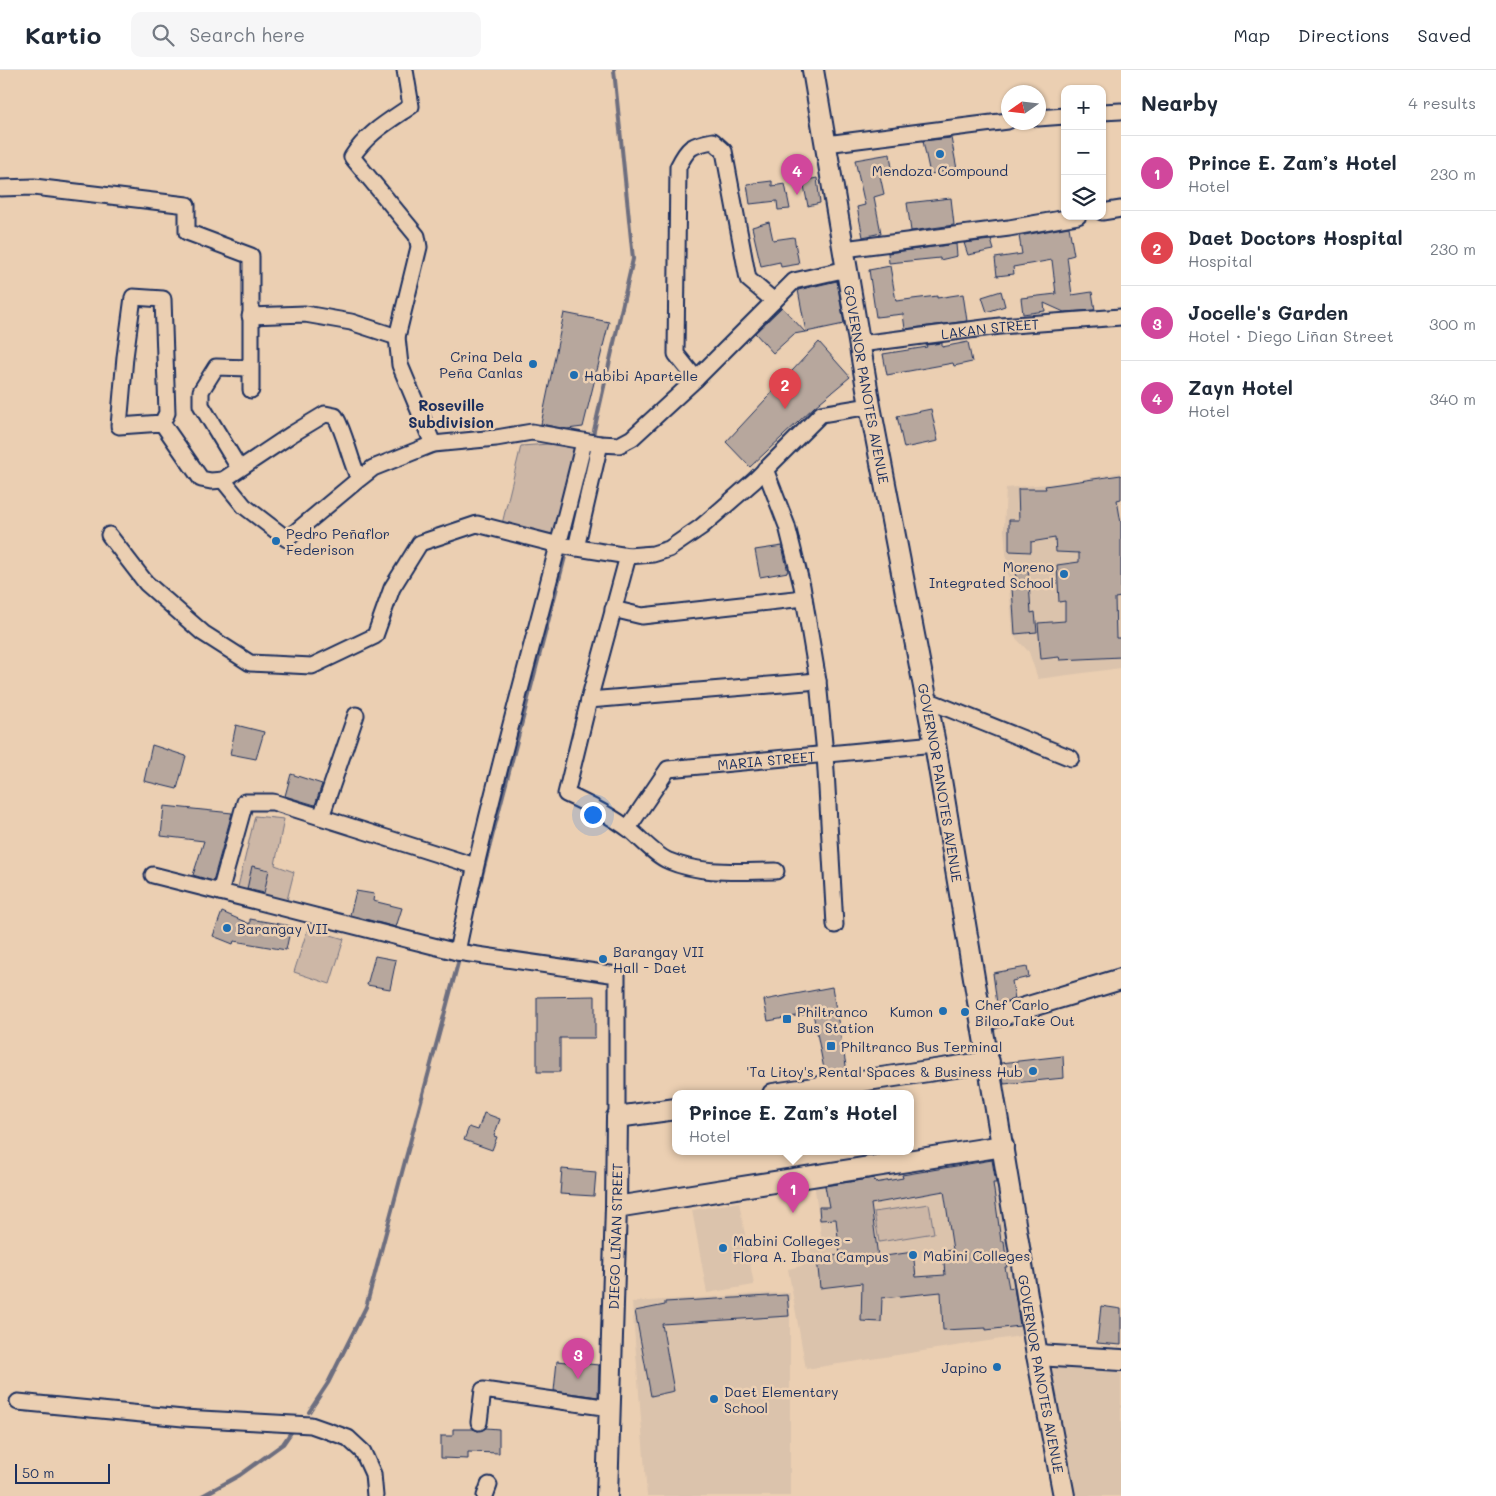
<!DOCTYPE html>
<html lang="en">
<head>
<meta charset="utf-8">
<style>
	:root { --surface:#fff; --page:#f6f6f7; --text:#1f2937; --muted:#747a83; --line:#e0e1e3; --accent:#b45309 }
	body { margin:0; font-family:Mali,sans-serif; background:var(--page); color:var(--text) }
	.controls { position:absolute; right:15px; top:15px; display:grid; overflow:hidden; border-radius:10px; box-shadow:0 1px 4px #0004 }
	.controls button { width:45px; height:45px; display:grid; place-items:center; padding:0; border:0; border-bottom:1px solid var(--line); background:var(--surface); color:var(--text); font:25px sans-serif }
	.compass { position:absolute; left:1001px; top:15px; width:45px; height:45px; border-radius:50%; background:var(--surface); box-shadow:0 1px 4px #0004; rotate:256deg }
	.scale { position:absolute; left:15px; bottom:12px; width:95px; box-sizing:border-box; padding-left:5px; border:2px solid #1b2f5e; border-top:0; font-size:14px; line-height:18px; white-space:nowrap; color:#1b2f5e; -webkit-text-stroke:4px #ebcfb2; paint-order:stroke }
	.you { position:absolute; left:592px; top:744px; width:18px; height:18px; margin:-12px; border:4px solid #fff; border-radius:50%; background:#1a73e8; box-shadow:0 0 0 8px #1a73e833 }
	.badge { display:grid; place-items:center; width:32px; height:32px; border-radius:50%; background:var(--accent); color:#fff; font-size:16px; font-weight:700 }
	.pin { position:absolute; translate:-50% -41px; filter:drop-shadow(0 1px 2px #0008) }
	.pin::after { content:''; position:absolute; top:26px; width:18px; height:15px; background:inherit; clip-path:polygon(0 0,100% 0,50% 100%) }
	.popup { position:absolute; left:672px; top:1020px; width:242px; height:65px; box-sizing:border-box; display:grid; place-content:center; border-radius:10px; background:var(--surface); filter:drop-shadow(0 1px 4px #0005); font-size:16px; white-space:nowrap; color:var(--muted) }
	.popup b { font-size:19px; color:var(--text) }
	.popup::after { content:''; position:absolute; left:50%; top:100%; margin-left:-10px; border:10px solid transparent; border-top-color:var(--surface) }
	.list { margin:0; padding:0; list-style:none }
	h2 { display:flex; justify-content:space-between; align-items:center; height:65px; margin:0; padding:0 20px; font-size:21px }
	h2 small { font-size:16px; font-weight:400; color:var(--muted) }
	.list li { display:grid; grid-template-columns:32px 1fr auto; gap:15px; align-items:center; box-sizing:border-box; height:75px; padding:0 20px; border-top:1px solid var(--line) }
	.list b { display:block; font-size:19px; white-space:nowrap }
	.list p { margin:0; font-size:16px; white-space:nowrap; color:var(--muted) }
	.list em { font-size:16px; font-style:normal; color:var(--muted) }
	.icon { flex:none; width:28px; height:28px; fill:none; stroke:currentColor; stroke-width:2; stroke-linecap:round; stroke-linejoin:round }
	.map { position:relative; flex:none; width:1121px; height:1426px; overflow:hidden }
	header { display:flex; align-items:center; gap:30px; box-sizing:border-box; height:70px; padding:0 25px; background:var(--surface); border-bottom:1px solid var(--line) }
	header strong { font-size:24px }
	nav { display:flex; gap:28px; margin-inline-start:auto; font-size:18px }
	.search { width:350px; height:45px; background:var(--page); display:flex; align-items:center; gap:12px; box-sizing:border-box; padding:0 18px; border-radius:10px; color:var(--muted); font-size:19px }
	main { display:flex }
	aside { flex:1; background:var(--surface) }
	.map>svg:first-child { display:block }
	.built { fill:#dbc3ac }
	.green { fill:#cdb7a6; stroke:#747382 }
	.lines { fill:none; stroke-linecap:round; stroke-linejoin:round }
	.stream { stroke:#6d6e7f; stroke-width:4 }
	.building { fill:#b7a79d; stroke:#1b2f5e; fill-rule:evenodd }
	.street-casing { stroke:#1b2f5e; stroke-width:19 }
	.secondary-casing { stroke:#1b2f5e; stroke-width:24 }
	.street { stroke:#ebcfb2; stroke-width:15 }
	.secondary { stroke:#ebcfb2; stroke-width:20 }
	.poi-dot { fill:#1f6fb2; stroke:#ebcfb2; stroke-width:2 }
	.labels { text-anchor:middle; dominant-baseline:central; stroke-width:5; stroke-linejoin:round; paint-order:stroke }
	.poi-label { font-size:14px; fill:#1b2f5e; stroke:#ebcfb2; text-anchor:start }
	.street-label { font-size:14px; fill:#1b2f5e; stroke:#ebcfb2 }
	.neighbourhood-label { font-size:15px; font-weight:bold; fill:#1b2f5e; stroke:#ebcfb2 }
</style>
</head>
<body>
<header>
<strong>Kartio</strong>
<div class="search"><svg class="icon" aria-label="search" viewBox="0 0 24 24"><circle cx="10" cy="10" r="6"/><path d="M15 15l6 6"/></svg>Search here</div>
<nav><a>Map</a><a>Directions</a><a>Saved</a></nav>
</header>
<main>
<div class="map">
<svg width="1121" height="1426" viewBox="0 0 1121 1426">
	<rect width="100%" height="100%" fill="#ebcfb2"/>
	<filter id="ink" filterUnits="userSpaceOnUse"><feTurbulence type="fractalNoise" baseFrequency=".02" numOctaves="2"/><feDisplacementMap in="SourceGraphic" scale="10" xChannelSelector="R" yChannelSelector="G"/><feConvolveMatrix kernelMatrix="1 2 1 2 8 2 1 2 1" color-interpolation-filters="sRGB"/></filter>
	<g filter="url(#ink)">
		<g class="built">
			<polygon points="1121,402 1121,598 1038,609 1029,582 1013,565 1004,459 1006,418 1067,412"/>
			<polygon points="999,1083 1027,1265 806,1299 788,1199 809,1194 811,1176 822,1173 814,1112"/>
			<polygon points="739,1132 754,1215 707,1223 692,1140"/>
			<polygon points="790,1222 790,1426 647,1426 632,1232"/>
			<polygon points="1044,1291 1121,1295 1121,1426 1070,1426"/>
		</g>
		<g class="green">
			<polygon points="549,374 576,377 556,467 502,454 521,376"/>
			<polygon points="255,746 284,749 275,795 294,802 286,834 237,821"/>
			<polygon points="308,858 344,869 330,914 294,902"/>
			<polygon points="929,1134 934,1163 879,1172 874,1142"/>
		</g>
		<g class="lines">
			<g class="stream">
				<polyline points="593,365 633,189 614,0"/>
				<polyline points="570,468 588,385"/>
				<polyline points="480,813 567,479"/>
				<polyline points="309,1342 328,1313 366,1237 458,893"/>
				<polyline points="202,1426 240,1405 283,1374 294,1358"/>
			</g>
		</g>
		<g class="building">
			<polygon points="951,68 957,99 930,104 923,71"/>
			<polygon points="890,84 892,99 879,101 884,124 874,127 881,163 863,167 857,137 865,135 855,90"/>
			<polygon points="817,108 820,133 808,136 803,111"/>
			<polygon points="772,111 772,116 785,114 790,139 778,140 777,131 750,134 747,114"/>
			<polygon points="951,128 954,155 911,161 907,133"/>
			<polygon points="769,152 773,170 794,167 799,194 781,197 780,192 761,196 752,157"/>
			<polygon points="1069,157 1074,185 1067,187 1072,225 1092,222 1095,240 1064,242 1044,233 1045,241 1023,244 1021,228 1056,224 1052,190 1013,197 1014,204 997,206 995,188 1022,184 1019,166"/>
			<polygon points="991,170 994,180 968,185 964,173"/>
			<polygon points="956,174 957,186 940,190 940,188 889,193 888,183"/>
			<polygon points="890,196 896,231 937,226 937,228 963,224 967,251 905,259 903,244 876,247 869,200"/>
			<polygon points="837,211 844,254 806,262 798,220"/>
			<polygon points="1001,221 1005,236 987,242 982,227"/>
			<polygon points="782,237 805,262 794,264 773,283 755,263"/>
			<polygon points="564,243 609,252 583,357 567,359 541,354"/>
			<polygon points="819,272 850,307 814,337 750,397 726,372"/>
			<polygon points="968,272 972,292 954,296 953,293 887,305 883,284 927,277 926,275 942,273 942,277"/>
			<polygon points="931,339 938,371 904,378 897,346"/>
			<polygon points="1121,405 1121,429 1117,430 1121,453 1121,527 1115,528 1116,568 1121,568 1121,587 1060,590 1059,587 1041,589 1038,553 1065,551 1065,531 1059,532 1057,495 1079,492 1079,483 1056,482 1055,468 1031,472 1031,482 1009,481 1009,450 1019,450 1018,419 1046,419 1045,416"/>
			<polygon points="782,476 788,502 760,507 755,480"/>
			<polygon points="1028,498 1031,543 1035,542 1037,562 1015,564 1012,517 1017,516 1015,500"/>
			<polygon points="236,655 264,662 256,689 230,684"/>
			<polygon points="152,675 186,686 177,719 144,711"/>
			<polygon points="291,704 322,714 315,735 285,726"/>
			<polygon points="164,736 232,743 213,811 193,805 204,771 161,766"/>
			<polygon points="252,796 269,800 264,823 247,819"/>
			<polygon points="356,821 374,824 373,831 402,838 396,857 350,845"/>
			<polygon points="222,842 250,854 250,849 291,856 286,880 234,871 233,874 213,866"/>
			<polygon points="375,886 396,890 390,919 367,915"/>
			<polygon points="1027,897 1029,907 1012,911 1015,929 997,934 993,903"/>
			<polygon points="832,917 847,1001 825,1004 813,943 768,951 764,930"/>
			<polygon points="595,926 595,968 560,968 560,1002 537,1002 537,927"/>
			<polygon points="1063,986 1064,1008 1004,1014 1001,993"/>
			<polygon points="484,1043 500,1049 494,1066 497,1067 492,1080 464,1070 469,1057 478,1060"/>
			<path d="M 992,1090 L 996,1113 L 993,1113 L 1001,1171 L 1004,1171 L 1007,1197 L 1005,1197 L 1009,1218 L 1014,1217 L 1020,1256 L 986,1260 L 986,1258 L 943,1260 L 941,1222 L 882,1228 L 881,1252 L 861,1251 L 862,1213 L 820,1218 L 817,1188 L 840,1185 L 836,1149 L 820,1150 L 819,1137 L 829,1137 L 825,1116 L 874,1108 L 875,1113 L 903,1108 L 902,1105 ZM 944,1121 L 953,1180 L 943,1181 L 945,1205 L 916,1207 L 913,1182 L 878,1187 L 871,1134 Z"/>
			<polygon points="562,1099 596,1102 594,1126 560,1124"/>
			<polygon points="787,1225 789,1246 662,1254 674,1321 651,1326 635,1241 665,1235 665,1232"/>
			<polygon points="1101,1236 1121,1239 1121,1275 1097,1273"/>
			<polygon points="557,1291 599,1295 598,1327 554,1321"/>
			<polygon points="486,1358 499,1359 499,1383 468,1382 468,1389 441,1388 441,1366 453,1366 453,1359 473,1359 478,1361"/>
		</g>
		<g class="lines">
			<g class="street-casing">
				<g id="street">
					<path d="M 405,0 L 411,36 C 389,51 366,64 352,87 L 417,166 L 419,177 L 397,267 L 400,295 L 433,374"/>
					<polyline points="1102,42 1121,41"/>
					<polyline points="1038,48 1065,46"/>
					<polyline points="826,74 1008,51"/>
					<polyline points="0,118 34,117 187,135 187,162 251,186 251,320"/>
					<polyline points="1102,142 1121,139"/>
					<polyline points="844,179 1009,158 1078,146"/>
					<polyline points="250,246 305,244 351,252 397,267"/>
					<path id="s1" d="M 860,274 L 1000,256 L 1121,247"/>
					<path d="M 696,309 L 676,284 L 678,97 C 688,77 691,75 713,71 L 724,81 L 748,209 L 774,231"/>
					<polyline points="162,353 167,343 163,229 133,227 125,287 119,356 162,353 201,409 211,411 223,410"/>
					<polyline points="239,398 201,335 201,321 216,297 250,298"/>
					<polyline points="765,399 787,456 802,516 818,611 825,684 835,855"/>
					<path d="M 359,409 L 287,469 L 244,436 L 223,410 L 292,364 L 325,344 L 335,346 C 346,365 349,388 359,409 L 373,398 L 433,374 L 496,368 L 532,362 L 600,374 L 619,375 L 632,368 L 696,309 L 794,211 L 847,199"/>
					<polyline points="109,465 146,513 203,563 250,593 312,596 375,566 392,518 420,473 477,454 559,475 628,486 653,484 669,479 701,457 755,410 821,344 870,336"/>
					<polyline points="576,478 600,374"/>
					<path d="M 628,486 L 589,630 L 566,724 C 588,734 610,745 630,760 C 641,769 656,786 669,791 C 702,805 741,801 776,801"/>
					<polyline points="613,539 642,546 804,528"/>
					<polyline points="589,630 818,611"/>
					<polyline points="927,630 1071,688"/>
					<polyline points="321,747 356,645"/>
					<path id="s2" d="M 628,758 L 668,699 L 935,674"/>
					<polyline points="153,805 457,882 617,905 617,1047"/>
					<polyline points="220,822 245,732 273,732 475,796"/>
					<path d="M 457,882 C 492,710 543,543 584,372"/>
					<polyline points="18,1332 183,1348 311,1355 348,1368 363,1382 373,1404 375,1426"/>
					<polyline points="479,1352 483,1320 610,1338"/>
					<polyline points="485,1426 489,1415"/>
				</g>
			</g>
			<g class="secondary-casing">
				<g id="secondary">
					<path id="s3" d="M 813,0 L 870,336 L 935,674 L 1037,1285 L 1064,1426"/>
					<polyline points="982,951 1121,909"/>
					<polyline points="773,1024 989,992"/>
					<polyline points="616,1137 1003,1076"/>
					<polyline points="1037,1285 1121,1290"/>
					<path id="s4" d="M 607,1426 L 616,1137 L 617,1047 L 676,1039"/>
				</g>
			</g>
			<use href="#street" class="street"/>
			<use href="#secondary" class="secondary"/>
		</g>
	</g>
	<g class="poi-dot">
		<circle cx="940" cy="84" r="5"/>
		<circle cx="533" cy="294" r="5"/>
		<circle cx="574" cy="305" r="5"/>
		<circle cx="276" cy="471" r="5"/>
		<circle cx="1064" cy="504" r="5"/>
		<circle cx="227" cy="858" r="5"/>
		<circle cx="603" cy="889" r="5"/>
		<circle cx="943" cy="941" r="5"/>
		<circle cx="965" cy="942" r="5"/>
		<rect x="782" y="944" width="10" height="10" rx="2.5"/>
		<rect x="826" y="971" width="10" height="10" rx="2.5"/>
		<circle cx="1033" cy="1001" r="5"/>
		<circle cx="723" cy="1178" r="5"/>
		<circle cx="913" cy="1185" r="5"/>
		<circle cx="997" cy="1297" r="5"/>
		<circle cx="714" cy="1329" r="5"/>
	</g>
	<g class="labels">
		<g class="poi-label">
			<text x="940" y="100" text-anchor="middle">Mendoza Compound</text>
			<text x="523" y="286" text-anchor="end">Crina Dela<tspan x="523" dy="16">Peña Canlas</tspan></text>
			<text x="584" y="305">Habibi Apartelle</text>
			<text x="286" y="463">Pedro Peñaflor<tspan x="286" dy="16">Federison</tspan></text>
			<text x="1054" y="496" text-anchor="end">Moreno<tspan x="1054" dy="16">Integrated School</tspan></text>
			<text x="237" y="858">Barangay VII</text>
			<text x="613" y="881">Barangay VII<tspan x="613" dy="16">Hall - Daet</tspan></text>
			<text x="975" y="934">Chef Carlo<tspan x="975" dy="16">Bilao Take Out</tspan></text>
			<text x="797" y="941">Philtranco<tspan x="797" dy="16">Bus Station</tspan></text>
			<text x="933" y="941" text-anchor="end">Kumon</text>
			<text x="841" y="976">Philtranco Bus Terminal</text>
			<text x="1023" y="1001" text-anchor="end">'Ta Litoy's Rental Spaces &amp; Business Hub</text>
			<text x="733" y="1170">Mabini Colleges -<tspan x="733" dy="16">Flora A. Ibana Campus</tspan></text>
			<text x="923" y="1185">Mabini Colleges</text>
			<text x="987" y="1297" text-anchor="end">Japino</text>
			<text x="724" y="1321">Daet Elementary<tspan x="724" dy="16">School</tspan></text>
		</g>
		<g class="street-label">
			<text stroke="none"><textPath href="#s1" startOffset="131">LAKAN STREET</textPath></text>
			<text stroke="none"><textPath href="#s3" startOffset="319">GOVERNOR PANOTES AVENUE</textPath></text>
			<text stroke="none"><textPath href="#s2" startOffset="170">MARIA STREET</textPath></text>
			<text stroke="none"><textPath href="#s3" startOffset="724">GOVERNOR PANOTES AVENUE</textPath></text>
			<text stroke="none"><textPath href="#s4" startOffset="260">DIEGO LIÑAN STREET</textPath></text>
			<text stroke="none"><textPath href="#s3" startOffset="1324">GOVERNOR PANOTES AVENUE</textPath></text>
		</g>
		<g class="neighbourhood-label">
			<text x="451" y="335">Roseville<tspan x="451" dy="17">Subdivision</tspan></text>
		</g>
	</g>
</svg>
<div class="controls">
<button>+</button>
<button>−</button>
<button><svg class="icon" aria-label="layers" viewBox="0 0 24 24"><path d="M12 4l9 5-9 5-9-5zM3 14l9 5 9-5"/></svg></button>
</div>
<svg class="compass" viewBox="-18 -18 36 36"><path d="M0-13l5 13h-10z" fill="#e53935"/><path d="M0 13l5-13h-10z" fill="#747a83"/></svg>
<div class="scale">50 m</div>
<div class="you"></div>
<div class="pin badge" style="left:793px;top:1143px;background:#d1479c">1</div>
<div class="popup"><b>Prince E. Zam’s Hotel</b>Hotel</div>
<div class="pin badge" style="left:785px;top:339px;background:#e0444e">2</div>
<div class="pin badge" style="left:578px;top:1309px;background:#d1479c">3</div>
<div class="pin badge" style="left:797px;top:125px;background:#d1479c">4</div>
</div>
<aside>
<h2>Nearby<small>4 results</small></h2>
<ul class="list">
<li><span class="badge" style="background:#d1479c">1</span><div><b>Prince E. Zam’s Hotel</b><p>Hotel</p></div><em>230 m</em></li>
<li><span class="badge" style="background:#e0444e">2</span><div><b>Daet Doctors Hospital</b><p>Hospital</p></div><em>230 m</em></li>
<li><span class="badge" style="background:#d1479c">3</span><div><b>Jocelle's Garden</b><p>Hotel · Diego Liñan Street</p></div><em>300 m</em></li>
<li><span class="badge" style="background:#d1479c">4</span><div><b>Zayn Hotel</b><p>Hotel</p></div><em>340 m</em></li>
</ul>
</aside>
</main>
</body>
</html>
